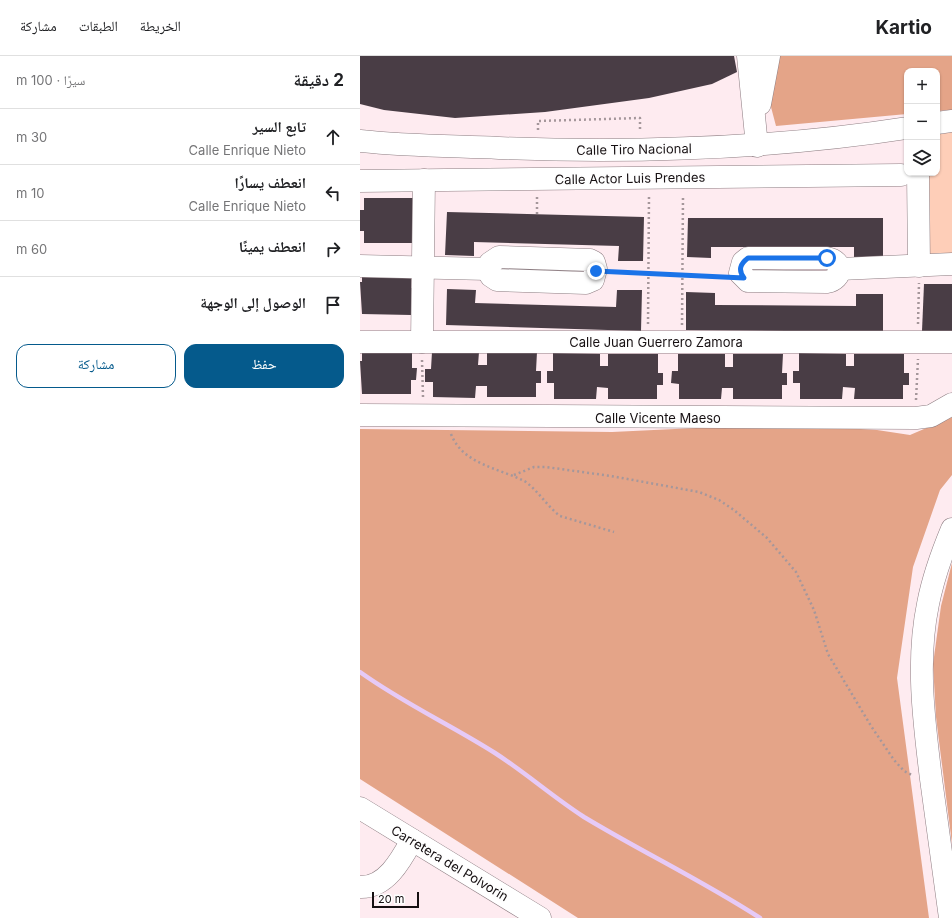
<!DOCTYPE html>
<html lang="ar">
<head>
<meta charset="utf-8">
<style>
	:root { --surface:#fff; --page:#f6f6f6; --text:#202124; --muted:#757577; --line:#e0e0e0; --accent:#055a8c }
	body { margin:0; font-family:Inter,"Noto Naskh Arabic",sans-serif; background:var(--page); color:var(--text); direction:rtl }
	.controls { position:absolute; right:12px; top:12px; display:grid; overflow:hidden; border-radius:8px; box-shadow:0 1px 3px #0004 }
	.controls button { width:36px; height:36px; display:grid; place-items:center; padding:0; border:0; border-bottom:1px solid var(--line); background:var(--surface); color:var(--text); font:20px sans-serif }
	.scale { position:absolute; left:12px; bottom:10px; width:47px; box-sizing:border-box; padding-left:4px; border:2px solid #161012; border-top:0; font-size:11px; line-height:14px; white-space:nowrap; color:#161012; -webkit-text-stroke:3px #fefefe; paint-order:stroke }
	.stop { position:absolute; width:12px; height:12px; margin:-9px; border:3px solid #1a73e8; border-radius:50%; background:#fff }
	.stop.end { background:#1a73e8; border-color:#fff; box-shadow:0 1px 4px #0008 }
	.list { margin:0; padding:0; list-style:none }
	h2 { display:flex; justify-content:space-between; align-items:center; height:52px; margin:0; padding:0 16px; font-size:17px }
	h2 small { font-size:13px; font-weight:400; color:var(--muted) }
	.list li { display:grid; grid-template-columns:26px 1fr auto; gap:12px; align-items:center; box-sizing:border-box; height:56px; padding:0 16px; border-top:1px solid var(--line) }
	.list b { display:block; font-size:15px; white-space:nowrap }
	.list p { margin:0; font-size:13px; white-space:nowrap; color:var(--muted) }
	.list em { font-size:13px; font-style:normal; color:var(--muted) }
	.actions { display:flex; gap:8px; padding:12px 16px }
	.actions a { flex:1; padding:9px 0; border:1px solid var(--accent); border-radius:12px; text-align:center; font-size:14px; color:var(--accent) }
	.actions .main { background:var(--accent); color:#fff }
	.icon { flex:none; width:22px; height:22px; fill:none; stroke:currentColor; stroke-width:2; stroke-linecap:round; stroke-linejoin:round }
	.map { position:relative; flex:none; width:592px; height:862px; overflow:hidden; direction:ltr }
	header { display:flex; align-items:center; gap:24px; box-sizing:border-box; height:56px; padding:0 20px; background:var(--surface); border-bottom:1px solid var(--line) }
	header strong { font-size:19px }
	nav { display:flex; gap:22px; margin-inline-start:auto; font-size:14px }
	main { display:flex }
	aside { flex:1; background:var(--surface) }
	.map>svg:first-child { display:block }
	.green { fill:#feceb8 }
	.forest { fill:#e4a488 }
	.lines { fill:none; stroke-linecap:round; stroke-linejoin:round }
	.stream { stroke:#e6caf7; stroke-width:4.5 }
	.building { fill:#493d45 }
	.minor-casing { stroke:#8d7d82; stroke-width:23 }
	.major-casing { stroke:#8d7d82; stroke-width:23 }
	.path { stroke:#a5979b; stroke-width:2.5; stroke-dasharray:2 3; stroke-linecap:butt }
	.minor { stroke:#fff; stroke-width:22 }
	.major { stroke:#fff; stroke-width:22 }
	.route { stroke:#1a73e8; stroke-width:5 }
	.labels { text-anchor:middle; dominant-baseline:central; stroke-width:4; stroke-linejoin:round; paint-order:stroke }
	.street-label { font-size:13px; fill:#161012; stroke:#fefefe }
</style>
</head>
<body>
<header>
<strong>Kartio</strong>
<nav><a>الخريطة</a><a>الطبقات</a><a>مشاركة</a></nav>
</header>
<main>
<div class="map">
<svg width="592" height="862" viewBox="0 0 592 862">
	<rect width="100%" height="100%" fill="#feebf0"/>
	<polygon class="green" points="592,73 592,198 565,198 563,117 577,117 577,76"/>
	<g class="forest">
		<polygon points="420,0 592,0 592,54 577,55 577,15 547,15 547,58 416,70 406,32"/>
		<polygon points="592,361 592,419 580,434 553,511 537,622 569,862 218,862 0,723 0,373 252,376 418,368 517,374 550,379"/>
		<polygon points="592,507 592,788 576,661 573,608 581,550"/>
	</g>
	<g class="lines">
		<path class="stream" d="M 0,616 C 43,647 91,669 135,697 C 166,717 193,741 224,761 C 282,796 343,825 400,862"/>
	</g>
	<g class="building">
		<polygon points="0,0 374,0 377,16 352,28 289,42 185,56 95,62 24,54 0,48"/>
		<polygon points="4,142 54,142 53,187 4,187 4,175 0,175 0,154 4,154"/>
		<polygon points="87,156 284,161 283,205 258,205 259,190 114,186 114,200 85,199"/>
		<polygon points="328,162 523,162 523,204 494,204 494,191 351,191 351,202 327,201"/>
		<polygon points="2,213 52,214 51,232 56,232 56,244 51,244 51,259 2,258 0,226 2,226"/>
		<polygon points="564,228 592,228 592,276 562,275"/>
		<polygon points="87,233 116,234 115,247 256,251 257,234 282,234 281,275 86,269"/>
		<polygon points="326,236 355,237 355,249 496,250 496,238 523,238 523,276 326,274"/>
		<polygon points="2,293 52,293 52,312 57,312 56,324 51,324 51,338 2,338 0,305 2,305"/>
		<polygon points="72,296 119,296 118,309 127,309 127,296 177,296 176,315 181,315 181,327 176,327 176,341 127,341 127,330 116,330 115,342 73,341 73,326 65,326 65,313 71,313"/>
		<polygon points="193,297 240,298 240,310 248,310 248,298 298,298 298,317 303,317 303,329 297,329 297,343 248,343 248,332 237,331 236,343 194,343 194,327 187,327 187,315 193,315"/>
		<polygon points="439,297 486,298 486,310 494,310 494,298 544,298 544,317 549,317 549,329 543,329 543,343 494,343 495,332 483,331 482,343 440,343 440,327 433,327 433,315 439,315"/>
		<polygon points="318,298 365,298 365,311 373,311 373,298 423,298 422,317 427,317 427,329 422,329 422,343 373,343 373,332 362,332 361,343 319,343 319,328 311,327 312,315 318,315"/>
	</g>
	<g class="lines">
		<g class="minor-casing">
			<g id="minor">
				<polyline points="388,0 397,90"/>
				<polyline points="400,48 409,0"/>
				<polyline points="558,117 559,210"/>
				<polyline points="0,125 541,119"/>
				<polygon points="139,201 230,204 234,206 236,213 233,224 226,227 137,224 131,220 127,213 130,207"/>
				<path d="M 388,202 L 467,202 C 484,205 483,223 467,226 L 388,225 L 380,217 L 383,206 Z"/>
				<polyline points="0,210 127,213"/>
				<polyline points="480,213 592,208"/>
				<polyline points="0,286 592,286"/>
				<polyline points="62,286 64,124"/>
				<polyline points="0,359 556,362 571,360 592,348"/>
				<polyline points="0,752 180,862"/>
				<path d="M 0,831 C 26,832 41,804 52,784"/>
				<path d="M 590,862 C 584,816 577,770 571,723 C 564,666 556,605 568,548 C 573,522 582,497 592,473"/>
			</g>
		</g>
		<g class="major-casing">
			<g id="major">
				<polyline points="577,67 592,65"/>
				<path d="M 0,85 C 46,90 93,90 139,92 C 275,97 412,93 547,72"/>
			</g>
		</g>
		<g class="path">
			<polyline points="178,74 178,65 280,62 280,76"/>
			<polyline points="177,141 177,158"/>
			<polyline points="254,216 363,221"/>
			<polyline points="288,268 289,139"/>
			<polyline points="558,268 559,227"/>
			<polyline points="322,269 323,140"/>
			<polyline points="62,304 63,341"/>
			<polyline points="556,344 558,303"/>
			<path d="M 91,378 C 103,409 140,412 166,426 C 179,436 187,450 200,460 L 254,476"/>
			<polyline points="154,419 174,411 186,411 251,420 339,436 359,444 374,454 407,482 436,516 454,554 468,598 511,670 534,704 544,715 552,719"/>
		</g>
		<use href="#minor" class="minor"/>
		<use href="#major" class="major"/>
	</g>
	<g class="lines">
		<path class="route" d="M 236,215 L 384,222 C 378,214 380,208 388,202 L 467,202"/>
	</g>
	<g class="labels">
		<g class="street-label">
			<text transform="translate(274 93) rotate(-1)">Calle Tiro Nacional</text>
			<text transform="translate(270 122) rotate(-1)">Calle Actor Luis Prendes</text>
			<text x="296" y="286">Calle Juan Guerrero Zamora</text>
			<text x="298" y="362">Calle Vicente Maeso</text>
			<text transform="translate(90 807) rotate(31)">Carretera del Polvorin</text>
		</g>
	</g>
</svg>
<div class="controls">
<button>+</button>
<button>−</button>
<button><svg class="icon" aria-label="layers" viewBox="0 0 24 24"><path d="M12 4l9 5-9 5-9-5zM3 14l9 5 9-5"/></svg></button>
</div>
<div class="scale">20 m</div>
<div class="stop" style="left:467px;top:202px"></div>
<div class="stop end" style="left:236px;top:215px"></div>
</div>
<aside>
<h2>2 دقيقة<small>سيرًا · 100 m</small></h2>
<ul class="list">
<li><svg class="icon" aria-label="ahead" viewBox="0 0 24 24"><path d="M12 20V5M6 11l6-6 6 6"/></svg><div><b>تابع السير</b><p>Calle Enrique Nieto</p></div><em>30 m</em></li>
<li><svg class="icon" aria-label="left" viewBox="0 0 24 24"><path d="M17 20v-9H6M10 6l-5 5 5 5"/></svg><div><b>انعطف يسارًا</b><p>Calle Enrique Nieto</p></div><em>10 m</em></li>
<li><svg class="icon" aria-label="right" viewBox="0 0 24 24"><path d="M7 20v-9h11M14 6l5 5-5 5"/></svg><div><b>انعطف يمينًا</b></div><em>60 m</em></li>
<li><svg class="icon" aria-label="arrive" viewBox="0 0 24 24"><path d="M6 21V4h12l-3 4 3 4H6"/></svg><div><b>الوصول إلى الوجهة</b></div></li>
</ul>
<div class="actions"><a class="main">حفظ</a><a>مشاركة</a></div>
</aside>
</main>
</body>
</html>
